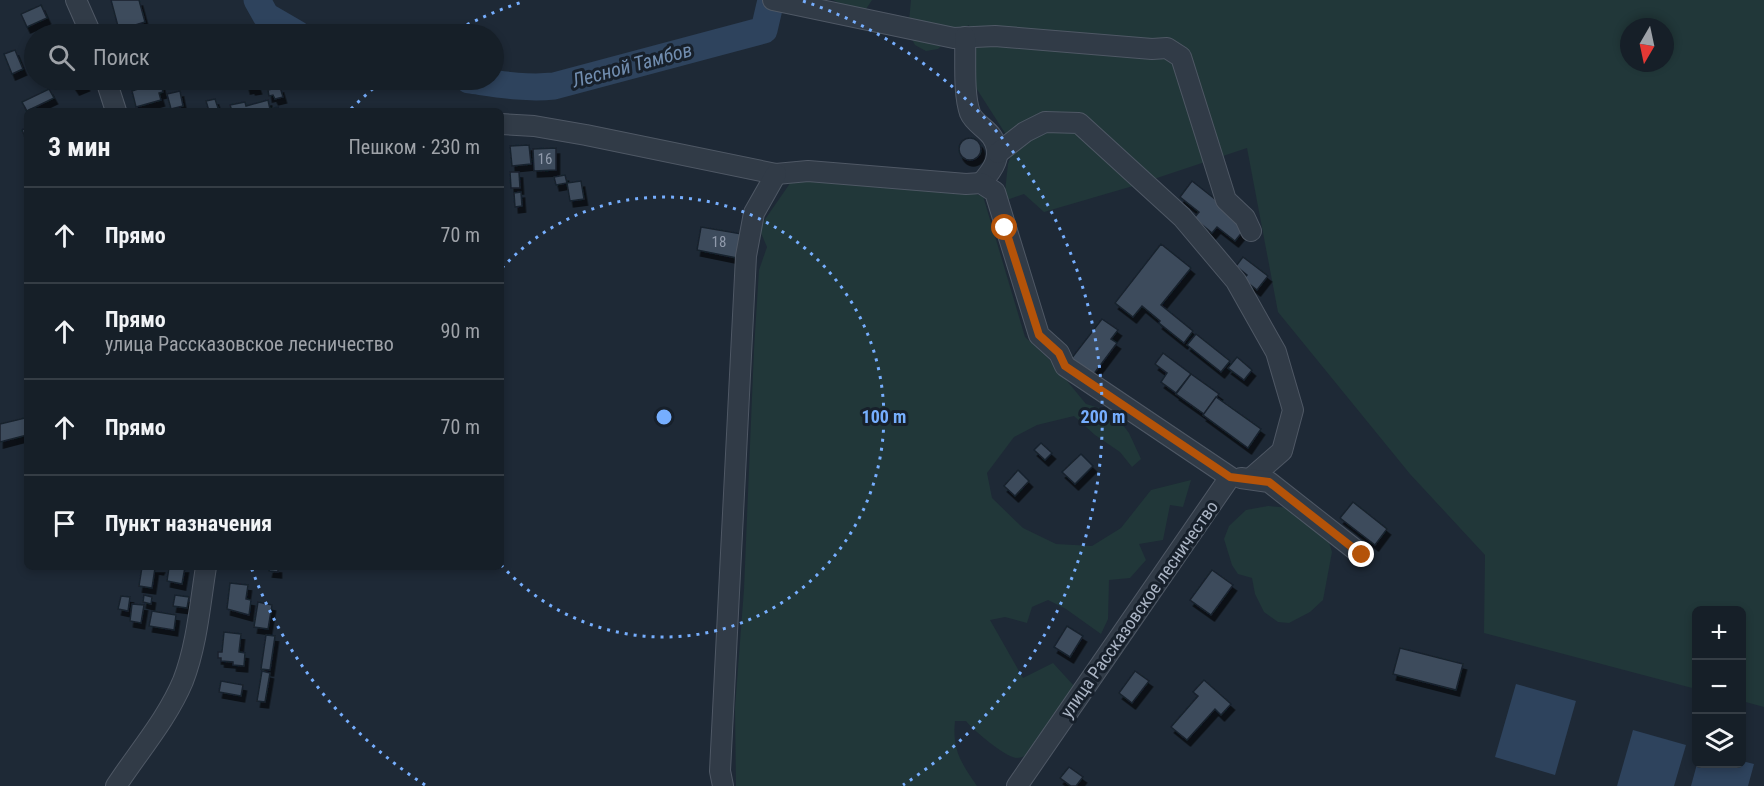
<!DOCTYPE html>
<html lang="ru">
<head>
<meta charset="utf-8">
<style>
	:root { --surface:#161f28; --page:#232c34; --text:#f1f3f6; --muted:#9ea2a8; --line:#353d45 }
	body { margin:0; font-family:"Roboto Condensed",sans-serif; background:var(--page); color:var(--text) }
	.controls { position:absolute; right:18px; bottom:18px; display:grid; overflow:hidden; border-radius:9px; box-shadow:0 3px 9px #0003 }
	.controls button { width:54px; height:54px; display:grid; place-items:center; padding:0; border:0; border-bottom:2px solid var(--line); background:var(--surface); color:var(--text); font:30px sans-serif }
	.compass { position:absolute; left:1620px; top:18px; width:54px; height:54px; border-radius:50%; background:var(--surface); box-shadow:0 3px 9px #0003; rotate:189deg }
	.stop { position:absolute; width:18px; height:18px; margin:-14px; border:4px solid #b45309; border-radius:50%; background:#fff }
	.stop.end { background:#b45309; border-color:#fff; box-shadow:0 2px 6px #0008 }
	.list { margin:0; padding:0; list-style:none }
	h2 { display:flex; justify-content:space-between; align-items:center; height:78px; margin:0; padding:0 24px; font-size:26px }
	h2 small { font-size:20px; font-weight:400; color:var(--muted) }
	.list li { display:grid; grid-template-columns:39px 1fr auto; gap:18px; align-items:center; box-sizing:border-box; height:96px; padding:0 24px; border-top:2px solid var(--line) }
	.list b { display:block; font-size:22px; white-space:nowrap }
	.list p { margin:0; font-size:20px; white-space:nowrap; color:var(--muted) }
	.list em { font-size:20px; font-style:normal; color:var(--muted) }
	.icon { flex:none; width:33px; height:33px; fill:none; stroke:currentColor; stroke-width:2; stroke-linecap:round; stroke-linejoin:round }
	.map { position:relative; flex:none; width:1764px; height:786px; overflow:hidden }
	.search { position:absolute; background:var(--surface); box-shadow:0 3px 9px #0003; left:24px; top:24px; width:480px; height:66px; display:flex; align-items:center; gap:15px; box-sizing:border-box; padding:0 21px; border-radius:33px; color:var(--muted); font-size:22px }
	.panel { position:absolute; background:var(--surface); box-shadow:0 3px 9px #0003; left:24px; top:108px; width:480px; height:462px; border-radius:9px }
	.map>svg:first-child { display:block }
	.green { fill:#213739; fill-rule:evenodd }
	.water { fill:#2e435d }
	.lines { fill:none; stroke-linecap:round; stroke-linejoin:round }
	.river { stroke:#2e435d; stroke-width:27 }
	.building { fill:#3e4b5c; stroke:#19222d; stroke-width:1.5; filter:url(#shadow) }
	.minor-casing { stroke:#4f5865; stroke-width:22 }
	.minor { stroke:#313b47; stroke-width:20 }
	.route { stroke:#b45309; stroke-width:8 }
	.ring { fill:none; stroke:#76aefe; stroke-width:3; stroke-dasharray:3 6 }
	.labels { text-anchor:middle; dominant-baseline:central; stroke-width:6; stroke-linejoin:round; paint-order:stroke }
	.number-label { font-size:15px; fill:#909aab }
	.street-label { font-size:18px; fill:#abb5c5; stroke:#17202b }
	.water-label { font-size:20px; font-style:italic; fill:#718daf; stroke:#17202b }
	.centre { fill:#76aefe; stroke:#17202b; stroke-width:3 }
	.ring-label { font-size:18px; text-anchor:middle; font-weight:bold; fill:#76aefe; stroke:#17202b; stroke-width:6; stroke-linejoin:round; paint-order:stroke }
</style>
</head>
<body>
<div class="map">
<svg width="1764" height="786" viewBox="0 0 1764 786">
	<defs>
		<filter id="shadow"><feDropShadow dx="3.5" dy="6" stdDeviation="0" flood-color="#0009"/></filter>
	</defs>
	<rect width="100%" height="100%" fill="#1e2936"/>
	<g class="green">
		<polygon points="833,0 872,0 864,12 851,9"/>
		<path d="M 911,0 L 1764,0 L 1764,707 L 1742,701 L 1742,610 L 1696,610 L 1696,689 L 1484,633 L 1485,555 L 1410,474 L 1278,312 L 1247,148 L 1133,186 L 1044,212 L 1024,194 L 1004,201 L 1008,164 L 1014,147 L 971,80 L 969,25 L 952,35 L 938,49 L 926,51 L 915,45 L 908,32 ZM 1629,27 L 1665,27 L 1665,63 L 1629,63 Z"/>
		<path d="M 793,179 L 953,189 L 983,196 L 1025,337 L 1049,359 L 1086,404 L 1113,412 L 1129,433 L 1141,459 L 1132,467 L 1120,452 L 1095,435 L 1074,416 L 1037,425 L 1014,437 L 987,473 L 992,498 L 1023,528 L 1056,544 L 1092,546 L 1121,528 L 1151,490 L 1191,480 L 1183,507 L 1170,505 L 1163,540 L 1139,544 L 1146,560 L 1130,578 L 1109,580 L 1108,619 L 1101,634 L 1066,609 L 1048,600 L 1032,607 L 1027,623 L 1005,617 L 990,620 L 1023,678 L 1053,663 L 1075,687 L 1030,754 C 1026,756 1020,758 1016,758 C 1004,756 974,731 966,721 L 955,721 C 952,749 961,763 977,786 L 736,786 L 735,708 L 744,589 L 754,349 L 759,270 L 767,247 L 759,228 Z"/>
		<polygon points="1268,506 1292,508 1326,533 1332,552 1323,600 1310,612 1289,623 1278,622 1264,612 1255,594 1252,578 1238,574 1232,565 1224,539 1229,526 1246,510"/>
	</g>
	<g class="water">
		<polygon points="1516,684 1576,701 1555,775 1495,757"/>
		<polygon points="1633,730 1686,745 1674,786 1617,786"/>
		<polygon points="1742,761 1754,764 1748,786 1691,786 1697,764 1742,764"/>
	</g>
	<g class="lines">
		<g class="river">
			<polyline points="257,0 266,16 297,34"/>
			<path d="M 469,80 C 498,84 525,89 554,86 L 764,30 L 771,0"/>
		</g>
	</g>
	<g class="building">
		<polygon points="111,0 139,0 145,22 119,30"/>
		<polygon points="41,5 47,18 27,27 21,14"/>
		<polygon points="133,29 135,34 118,34"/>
		<polygon points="15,50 23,69 12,74 4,54"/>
		<polygon points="79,80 83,80 86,85 76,89 72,83"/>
		<polygon points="138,80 160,80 163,92 159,93 161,100 136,107 132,91 141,88"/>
		<polygon points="245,80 255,80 258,88 252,89 251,87 247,88"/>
		<polygon points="280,87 283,97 275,99 273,95 269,96 268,90"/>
		<polygon points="49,89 54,98 27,111 22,102"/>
		<polygon points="180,91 183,106 171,109 167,94"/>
		<polygon points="215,99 219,111 209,111 206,101"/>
		<polygon points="268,100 270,109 278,107 279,111 232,111 230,105 245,102 246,106"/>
		<polygon points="27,127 27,136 25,137 22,130"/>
		<circle cx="970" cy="149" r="11"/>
		<polygon points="529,145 531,164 512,166 510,146"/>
		<polygon points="556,148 556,170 534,171 533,149"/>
		<polygon points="510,172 519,172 520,188 511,188"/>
		<polygon points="565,175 567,183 556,185 554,177"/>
		<polygon points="581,181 584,199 570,201 567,183"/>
		<polygon points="1192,181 1248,225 1235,241 1217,227 1212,233 1194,218 1199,212 1180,197"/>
		<polygon points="521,192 522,206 515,207 514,193"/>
		<polygon points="701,227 742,234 737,258 697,250"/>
		<polygon points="1161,244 1191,268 1161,305 1193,331 1184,343 1159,323 1160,321 1142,306 1133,317 1115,303"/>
		<polygon points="1243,257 1268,276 1257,290 1243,279 1247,275 1236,266"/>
		<polygon points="1102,319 1118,330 1111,339 1117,343 1093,375 1071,359"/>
		<polygon points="1196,334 1230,361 1221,372 1187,345"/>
		<polygon points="1163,353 1191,374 1176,393 1161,382 1167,373 1155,364"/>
		<polygon points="1237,357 1252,370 1244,380 1228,368"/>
		<polygon points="1191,374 1219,394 1204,414 1176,394"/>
		<polygon points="1216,397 1261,429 1248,448 1203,415"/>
		<polygon points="25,418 27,435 0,442 0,424"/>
		<polygon points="1041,443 1052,453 1045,460 1034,450"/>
		<polygon points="1081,454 1093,466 1075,484 1062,472"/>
		<polygon points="1018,470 1029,481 1015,496 1004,486"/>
		<polygon points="1353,502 1387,529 1375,545 1340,518"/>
		<polygon points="142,567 161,567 160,569 155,568 152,588 139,586"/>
		<polygon points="169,567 185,567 182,584 167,581"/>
		<polygon points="270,567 278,567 278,572 269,571"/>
		<polygon points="1212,570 1233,585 1211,615 1190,600"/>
		<polygon points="230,583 248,585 246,599 251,600 249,615 227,609"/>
		<polygon points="144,595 152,597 151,604 143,602"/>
		<polygon points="175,595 189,597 187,608 173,606"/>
		<polygon points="121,596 130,597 128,611 118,609"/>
		<polygon points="258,602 272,605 268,629 254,627"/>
		<polygon points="132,604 144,605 141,623 130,621"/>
		<polygon points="152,611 176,615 174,630 149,626"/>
		<polygon points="1067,626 1083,636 1070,657 1054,647"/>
		<polygon points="224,632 241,634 239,652 245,653 244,666 233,665 233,662 221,661 221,658 218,658 218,652 222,652"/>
		<polygon points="266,635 275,636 270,670 261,669"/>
		<polygon points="1400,648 1463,664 1456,690 1393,674"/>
		<polygon points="262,671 270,673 265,702 257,701"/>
		<polygon points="1135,671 1149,681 1132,703 1119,693"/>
		<polygon points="1204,680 1231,704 1221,715 1215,709 1187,740 1171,727 1198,696 1193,692"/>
		<polygon points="221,681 243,685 241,696 219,692"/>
		<polygon points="1069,767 1083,777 1076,786 1071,786 1060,778"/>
	</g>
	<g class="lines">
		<g class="minor-casing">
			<g id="minor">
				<polyline points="76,0 91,34"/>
				<polyline points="773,0 954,38 995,36 1152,49 1167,48 1181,57 1226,200 1245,218 1251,231"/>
				<path d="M 965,37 C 966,59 963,93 970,113 C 974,123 986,128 992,137 C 1004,155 993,170 981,183"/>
				<polyline points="106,80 116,111"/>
				<polyline points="501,124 534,126 586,135 776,174 808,171 966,184 981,183 995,192 1039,335 1059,353 1065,366 1230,477 1017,786"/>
				<polyline points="998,153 1025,132 1045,122 1079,123 1182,217 1236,281 1276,352 1293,410 1282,451 1250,479"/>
				<polyline points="1241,478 1269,482 1362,555"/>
				<path d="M 116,786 C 139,751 167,719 183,681 C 197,645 200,604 206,567"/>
				<polyline points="723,786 720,771 746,256 754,213 776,174"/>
			</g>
		</g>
		<use href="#minor" class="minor"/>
	</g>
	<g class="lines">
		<polyline class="route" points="1005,228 1039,335 1059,353 1065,366 1230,477 1269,482 1362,555"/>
	</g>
	<g class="ring">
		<path d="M502 268A220 220 0 1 1 502 566"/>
		<path d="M425 785A439 439 0 0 1 251 567M351 109A439 439 0 0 1 382 81M451 33A439 439 0 0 1 525 1M803 1A439 439 0 0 1 903 785"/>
	</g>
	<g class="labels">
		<g class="number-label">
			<text x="545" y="159">16</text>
			<text x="719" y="242">18</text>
		</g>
		<g class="street-label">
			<text transform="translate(1139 609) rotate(-55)">улица Рассказовское лесничество</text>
		</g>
		<g class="water-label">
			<text transform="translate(632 65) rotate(-15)">Лесной Тамбов</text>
		</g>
	</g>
	<circle cx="664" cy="417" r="9" class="centre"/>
	<g class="ring-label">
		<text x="884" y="423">100 m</text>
		<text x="1103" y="423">200 m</text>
	</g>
</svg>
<div class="controls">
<button>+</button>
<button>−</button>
<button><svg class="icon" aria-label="layers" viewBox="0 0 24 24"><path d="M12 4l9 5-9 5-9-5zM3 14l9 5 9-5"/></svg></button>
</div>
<svg class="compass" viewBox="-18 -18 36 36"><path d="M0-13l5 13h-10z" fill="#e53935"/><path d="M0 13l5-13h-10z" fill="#9ea2a8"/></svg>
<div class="stop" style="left:1005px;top:228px"></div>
<div class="stop end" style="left:1362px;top:555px"></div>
<div class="search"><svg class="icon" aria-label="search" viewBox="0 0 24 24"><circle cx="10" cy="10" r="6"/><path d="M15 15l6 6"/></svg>Поиск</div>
<section class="panel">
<h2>3 мин<small>Пешком · 230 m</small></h2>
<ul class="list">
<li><svg class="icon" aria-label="ahead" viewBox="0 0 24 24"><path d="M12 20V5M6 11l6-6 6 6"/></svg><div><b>Прямо</b></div><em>70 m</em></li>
<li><svg class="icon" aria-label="ahead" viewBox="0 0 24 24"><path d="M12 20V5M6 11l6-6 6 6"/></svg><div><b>Прямо</b><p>улица Рассказовское лесничество</p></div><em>90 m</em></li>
<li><svg class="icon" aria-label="ahead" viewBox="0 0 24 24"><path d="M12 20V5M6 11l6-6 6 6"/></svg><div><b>Прямо</b></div><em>70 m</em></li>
<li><svg class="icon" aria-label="arrive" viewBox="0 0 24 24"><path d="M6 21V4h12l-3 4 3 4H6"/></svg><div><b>Пункт назначения</b></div></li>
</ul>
</section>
</div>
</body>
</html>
